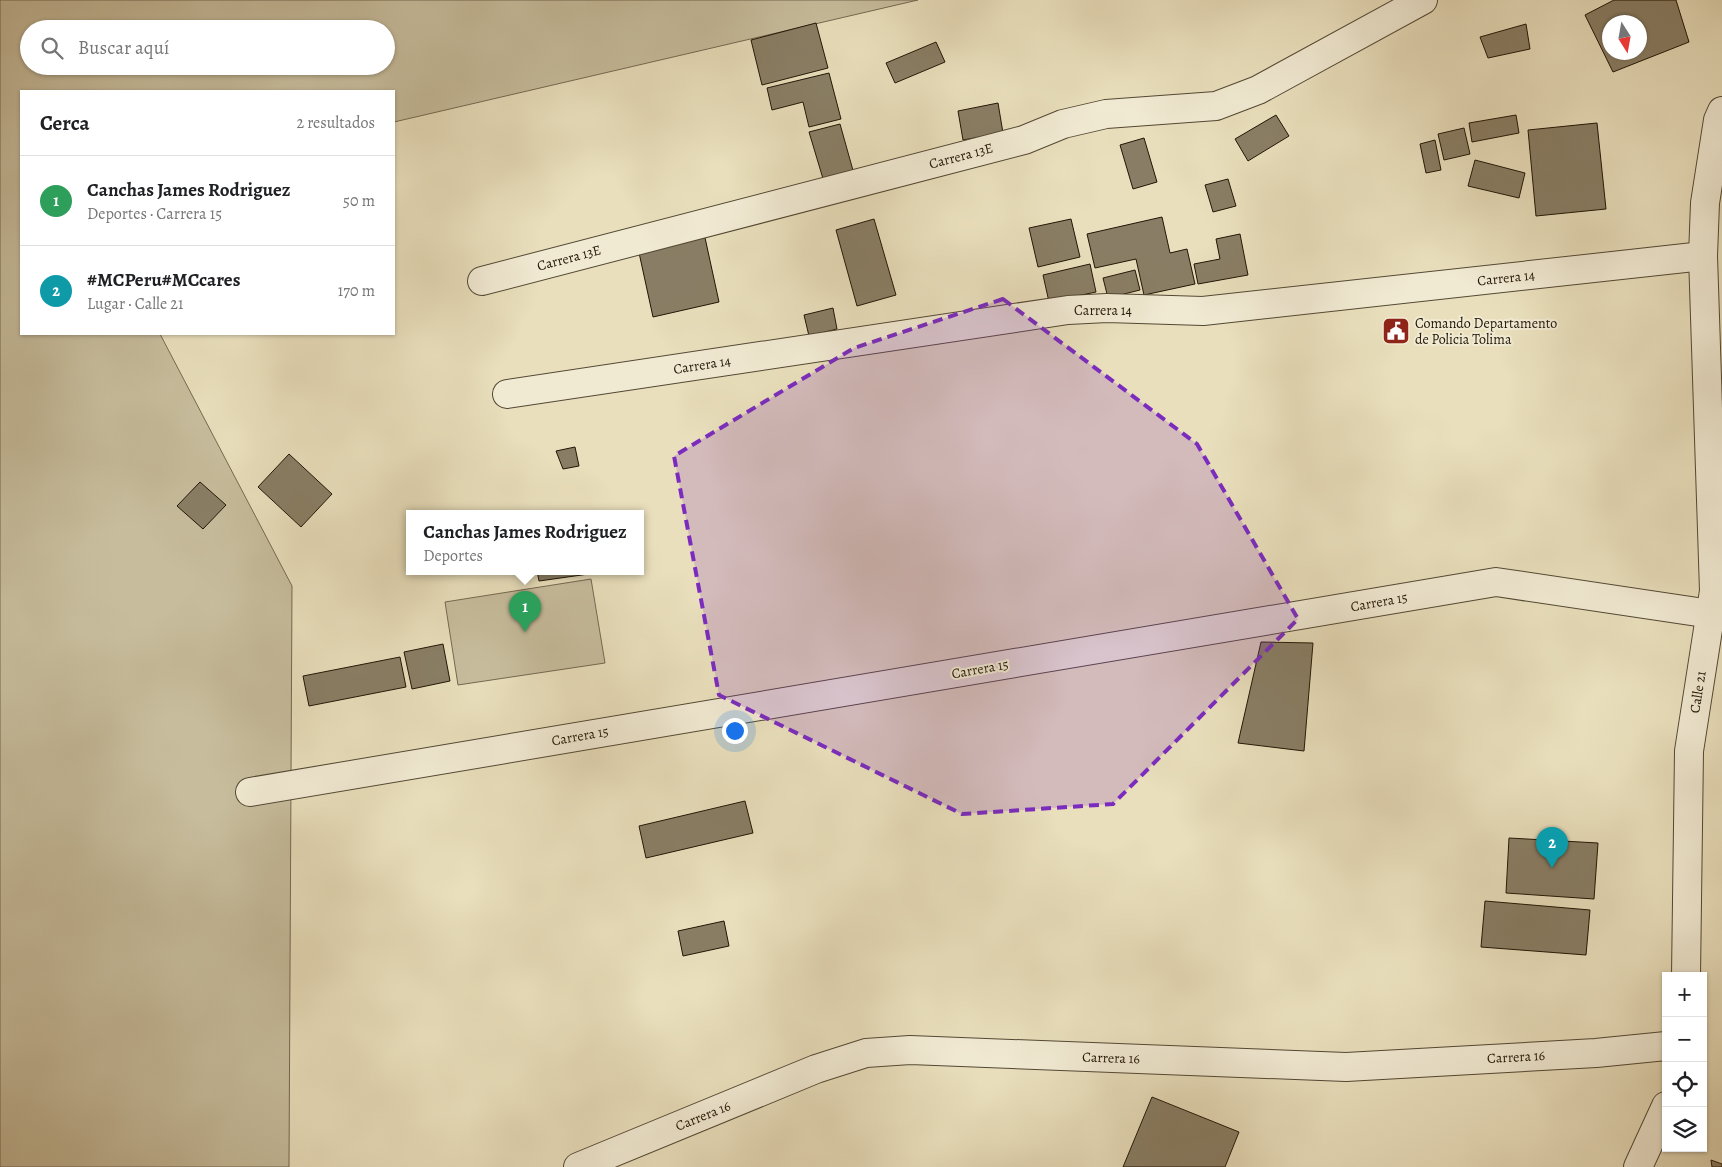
<!DOCTYPE html>
<html lang="es">
<head>
<meta charset="utf-8">
<style>
	:root { --surface:#fff; --page:#f6f6f6; --text:#202124; --muted:#757577; --line:#e0e0e0; --accent:#8f2418 }
	body { margin:0; font-family:Alegreya,serif; background:var(--page); color:var(--text) }
	.controls { position:absolute; right:15px; bottom:15px; display:grid; overflow:hidden; border-radius:0px; box-shadow:0 1px 4px #0004 }
	.controls button { width:45px; height:45px; display:grid; place-items:center; padding:0; border:0; border-bottom:1px solid var(--line); background:var(--surface); color:var(--text); font:25px sans-serif }
	.compass { position:absolute; left:1602px; top:15px; width:45px; height:45px; border-radius:50%; background:var(--surface); box-shadow:0 1px 4px #0004; rotate:169deg }
	.you { position:absolute; left:734px; top:730px; width:18px; height:18px; margin:-12px; border:4px solid #fff; border-radius:50%; background:#1a73e8; box-shadow:0 0 0 8px #1a73e833 }
	.badge { display:grid; place-items:center; width:32px; height:32px; border-radius:50%; background:var(--accent); color:#fff; font-size:16px; font-weight:700 }
	.pin { position:absolute; translate:-50% -41px; filter:drop-shadow(0 1px 2px #0008) }
	.pin::after { content:''; position:absolute; top:26px; width:18px; height:15px; background:inherit; clip-path:polygon(0 0,100% 0,50% 100%) }
	.popup { position:absolute; left:406px; top:510px; width:238px; height:65px; box-sizing:border-box; display:grid; place-content:center; border-radius:0px; background:var(--surface); filter:drop-shadow(0 1px 4px #0005); font-size:16px; white-space:nowrap; color:var(--muted) }
	.popup b { font-size:19px; color:var(--text) }
	.popup::after { content:''; position:absolute; left:50%; top:100%; margin-left:-10px; border:10px solid transparent; border-top-color:var(--surface) }
	.list { margin:0; padding:0; list-style:none }
	h2 { display:flex; justify-content:space-between; align-items:center; height:65px; margin:0; padding:0 20px; font-size:21px }
	h2 small { font-size:16px; font-weight:400; color:var(--muted) }
	.list li { display:grid; grid-template-columns:32px 1fr auto; gap:15px; align-items:center; box-sizing:border-box; height:90px; padding:0 20px; border-top:1px solid var(--line) }
	.list b { display:block; font-size:19px; white-space:nowrap }
	.list p { margin:0; font-size:16px; white-space:nowrap; color:var(--muted) }
	.list em { font-size:16px; font-style:normal; color:var(--muted) }
	.icon { flex:none; width:28px; height:28px; fill:none; stroke:currentColor; stroke-width:2; stroke-linecap:round; stroke-linejoin:round }
	.map { position:relative; flex:none; width:1722px; height:1167px; overflow:hidden }
	.search { position:absolute; background:var(--surface); box-shadow:0 1px 4px #0004; left:20px; top:20px; width:375px; height:55px; display:flex; align-items:center; gap:12px; box-sizing:border-box; padding:0 18px; border-radius:28px; color:var(--muted); font-size:19px }
	.panel { position:absolute; background:var(--surface); box-shadow:0 1px 4px #0004; left:20px; top:90px; width:375px; height:245px; border-radius:0px }
	.map>svg:first-child { display:block }
	.green { fill:#c7bd9d; stroke:#746952; fill-rule:evenodd }
	.building { fill:#897e65; stroke:#211506; fill-rule:evenodd }
	.lines { fill:none; stroke-linecap:round; stroke-linejoin:round }
	.minor-casing { stroke:#534834; stroke-width:30 }
	.minor { stroke:#f1ead3; stroke-width:28 }
	.marked { fill:#7b2cbf; fill-opacity:0.2; stroke:#7b2cbf; stroke-width:4; stroke-dasharray:10 6; stroke-linejoin:round }
	.labels { text-anchor:middle; dominant-baseline:central; stroke-width:4; stroke-linejoin:round; paint-order:stroke }
	.street-label { font-size:14px; fill:#211506; stroke:#f1ead3 }
	.poi-label { font-size:14px; fill:#211506; stroke:#f1ead3; text-anchor:start }
</style>
</head>
<body>
<div class="map">
<svg width="1722" height="1167" viewBox="0 0 1722 1167">
	<rect width="100%" height="100%" fill="#e9dfbc"/>
	<filter id="stains"><feTurbulence type="fractalNoise" baseFrequency=".004" numOctaves="4"/><feColorMatrix values="0 0 0 0 .2 0 0 0 0 .09 0 0 0 0 .02 0 0 0 .5 -.17"/></filter>
	<radialGradient id="worn" r=".72"><stop offset=".6" stop-color="#630" stop-opacity="0"/><stop offset="1" stop-color="#630" stop-opacity=".3"/></radialGradient>
	<g class="green">
		<path d="M 0,0 L 918,0 L 394,122 L 394,91 L 21,91 L 21,334 L 160,334 L 292,586 L 289,1167 L 0,1167 ZM 29,29 L 386,29 L 386,66 L 29,66 Z"/>
		<polygon points="591,579 605,663 458,685 445,602"/>
	</g>
	<g class="building">
		<path d="M 1614,0 L 1676,0 L 1689,42 L 1613,72 L 1585,15 ZM 1610,22 L 1640,22 L 1640,52 L 1610,52 Z"/>
		<polygon points="816,23 828,68 762,85 751,40"/>
		<polygon points="1526,24 1530,49 1488,58 1480,37"/>
		<polygon points="936,42 945,62 895,83 886,63"/>
		<polygon points="829,73 841,119 809,127 803,102 772,110 767,88"/>
		<polygon points="998,103 1003,133 963,140 958,111"/>
		<polygon points="1276,115 1289,136 1248,161 1235,139"/>
		<polygon points="1516,115 1519,133 1472,142 1469,123"/>
		<polygon points="1597,123 1606,209 1536,216 1528,130"/>
		<polygon points="840,124 854,174 824,182 809,132"/>
		<polygon points="1464,128 1470,154 1444,160 1438,134"/>
		<polygon points="1144,138 1157,182 1133,189 1120,145"/>
		<polygon points="1435,140 1441,170 1426,173 1420,144"/>
		<polygon points="1475,160 1525,173 1519,198 1468,186"/>
		<polygon points="1228,179 1236,206 1213,212 1205,185"/>
		<polygon points="1162,217 1170,253 1187,249 1195,284 1144,295 1136,259 1095,268 1087,234"/>
		<polygon points="874,219 896,295 857,306 836,230"/>
		<polygon points="1071,219 1080,257 1038,267 1029,228"/>
		<polygon points="704,233 719,302 653,317 638,248"/>
		<polygon points="1240,234 1248,275 1198,284 1194,264 1220,259 1216,239"/>
		<polygon points="1090,264 1096,292 1049,302 1043,275"/>
		<polygon points="1135,270 1140,290 1108,298 1103,278"/>
		<polygon points="833,308 837,329 809,336 804,315"/>
		<polygon points="575,447 579,466 563,469 556,451"/>
		<polygon points="289,454 332,494 301,527 258,487"/>
		<polygon points="200,482 226,505 203,529 177,506"/>
		<polygon points="537,571 610,571 539,581"/>
		<polygon points="1261,642 1313,643 1304,751 1238,743"/>
		<polygon points="443,644 450,681 412,689 404,652"/>
		<polygon points="400,657 406,687 309,706 303,676"/>
		<polygon points="745,801 753,833 646,858 639,826"/>
		<polygon points="1509,838 1598,843 1594,899 1506,893"/>
		<polygon points="1485,901 1590,910 1586,955 1481,947"/>
		<polygon points="724,921 729,946 683,956 678,931"/>
		<polygon points="1152,1097 1239,1132 1225,1167 1123,1167"/>
		<polygon points="1711,1160 1722,1164 1722,1167 1712,1167"/>
	</g>
	<g class="lines">
		<g class="minor-casing">
			<g id="minor">
				<polyline points="482,281 1024,140 1063,124 1106,114 1216,106 1258,90 1423,0"/>
				<polyline points="507,394 1068,310 1107,308 1203,311 1703,256"/>
				<polyline points="250,792 1496,582 1711,614"/>
				<polyline points="1686,976 1689,751 1714,591 1703,256 1705,203 1718,120 1722,111"/>
				<polyline points="578,1167 816,1069 866,1053 910,1050 1346,1067 1596,1053 1666,1046"/>
				<polyline points="1638,1167 1666,1106"/>
			</g>
		</g>
		<use href="#minor" class="minor"/>
	</g>
	<path class="marked" d="M 1003,299 L 1197,444 L 1298,619 L 1113,804 L 962,814 L 719,695 L 674,456 L 854,348 Z"/>
	<defs>
		<g id="civic-square" transform="scale(1.4375)"><rect x="-9" y="-9" width="18" height="18" rx="4" fill="#8f2418" stroke="#f1ead3"/><path d="M-.6-6.5H3V-4.5H.6V-3L4-1V1h2V6H-6V1h2V-1L-.6-3ZM-1.2 2.5V6h2.4V2.5Z" fill="#fff"/></g>
	</defs>
	<g fill-rule="evenodd">
		<use href="#civic-square" x="1396" y="331"/>
	</g>
	<g class="labels">
		<g class="street-label">
			<text transform="translate(961 156) rotate(-15)">Carrera 13E</text>
			<text transform="translate(569 258) rotate(-15)">Carrera 13E</text>
			<text transform="translate(1506 278) rotate(-6)">Carrera 14</text>
			<text x="1103" y="310">Carrera 14</text>
			<text transform="translate(702 365) rotate(-9)">Carrera 14</text>
			<text transform="translate(1379 602) rotate(-10)">Carrera 15</text>
			<text transform="translate(980 669) rotate(-10)">Carrera 15</text>
			<text transform="translate(1698 692) rotate(-81)">Calle 21</text>
			<text transform="translate(580 736) rotate(-10)">Carrera 15</text>
			<text transform="translate(1516 1057) rotate(-3)">Carrera 16</text>
			<text transform="translate(1111 1058) rotate(2)">Carrera 16</text>
			<text transform="translate(703 1116) rotate(-22)">Carrera 16</text>
		</g>
		<g class="poi-label">
			<text x="1415" y="323">Comando Departamento<tspan x="1415" dy="16">de Policia Tolima</tspan></text>
		</g>
	</g>
	<rect width="100%" height="100%" filter="url(#stains)"/>
	<rect width="100%" height="100%" fill="url(#worn)"/>
</svg>
<div class="controls">
<button>+</button>
<button>−</button>
<button><svg class="icon" aria-label="locate" viewBox="0 0 24 24"><circle cx="12" cy="12" r="6"/><path d="M12 2v4M12 18v4M2 12h4M18 12h4"/></svg></button>
<button><svg class="icon" aria-label="layers" viewBox="0 0 24 24"><path d="M12 4l9 5-9 5-9-5zM3 14l9 5 9-5"/></svg></button>
</div>
<svg class="compass" viewBox="-18 -18 36 36"><path d="M0-13l5 13h-10z" fill="#e53935"/><path d="M0 13l5-13h-10z" fill="#757577"/></svg>
<div class="you"></div>
<div class="pin badge" style="left:525px;top:632px;background:#2e9e5b">1</div>
<div class="popup"><b>Canchas James Rodriguez</b>Deportes</div>
<div class="pin badge" style="left:1552px;top:868px;background:#0f9aa8">2</div>
<div class="search"><svg class="icon" aria-label="search" viewBox="0 0 24 24"><circle cx="10" cy="10" r="6"/><path d="M15 15l6 6"/></svg>Buscar aquí</div>
<section class="panel">
<h2>Cerca<small>2 resultados</small></h2>
<ul class="list">
<li><span class="badge" style="background:#2e9e5b">1</span><div><b>Canchas James Rodriguez</b><p>Deportes · Carrera 15</p></div><em>50 m</em></li>
<li><span class="badge" style="background:#0f9aa8">2</span><div><b>#MCPeru#MCcares</b><p>Lugar · Calle 21</p></div><em>170 m</em></li>
</ul>
</section>
</div>
</body>
</html>
